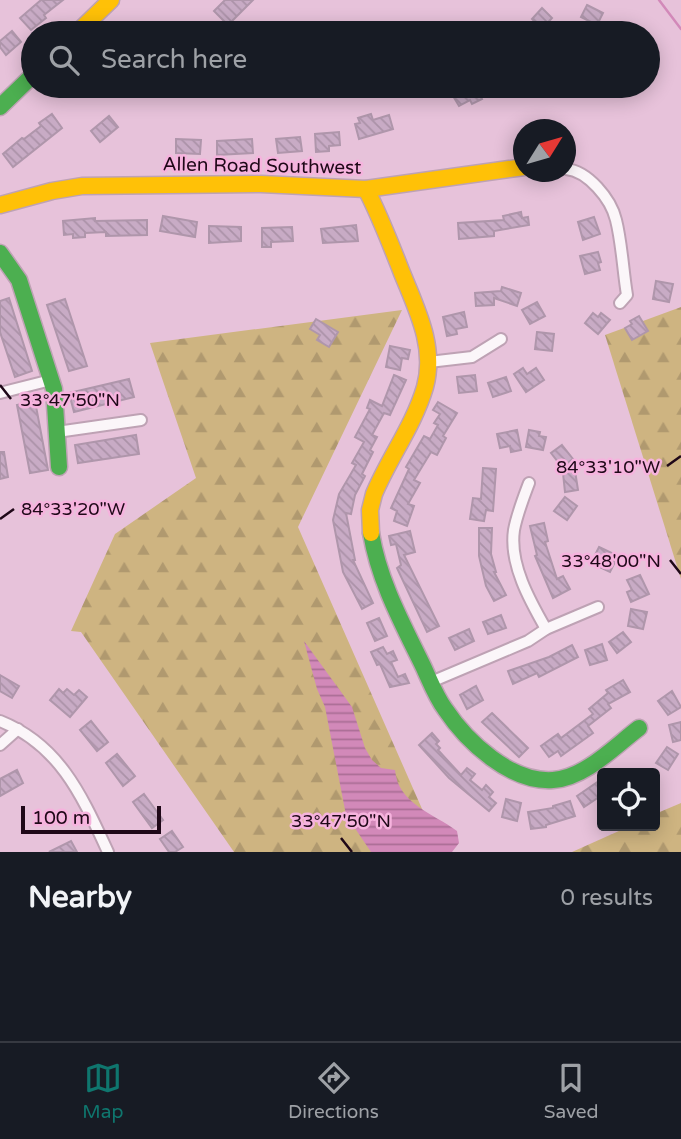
<!DOCTYPE html>
<html lang="en">
<head>
<meta charset="utf-8">
<style>
	:root { --surface:#171b24; --page:#242831; --text:#f1f3f6; --muted:#9ea1a6; --line:#363941; --accent:#0f766e }
	body { margin:0; font-family:"Varela Round",sans-serif; background:var(--page); color:var(--text) }
	.controls { position:absolute; right:21px; bottom:21px; display:grid; overflow:hidden; border-radius:7px; box-shadow:0 4px 18px #0003 }
	.controls button { width:63px; height:63px; display:grid; place-items:center; padding:0; border:0; border-bottom:2px solid var(--line); background:var(--surface); color:var(--text); font:35px sans-serif }
	.compass { position:absolute; left:513px; top:119px; width:63px; height:63px; border-radius:50%; background:var(--surface); box-shadow:0 4px 18px #0003; rotate:53deg }
	.scale { position:absolute; left:21px; bottom:18px; width:140px; box-sizing:border-box; padding-left:7px; border:4px solid #1f0818; border-top:0; font-size:19px; line-height:24px; white-space:nowrap; color:#1f0818; -webkit-text-stroke:5px #f6b3de; paint-order:stroke }
	.list { margin:0; padding:0; list-style:none }
	h2 { display:flex; justify-content:space-between; align-items:center; height:91px; margin:0; padding:0 28px; font-size:30px }
	h2 small { font-size:23px; font-weight:400; color:var(--muted) }
	.icon { flex:none; width:38px; height:38px; fill:none; stroke:currentColor; stroke-width:2; stroke-linecap:round; stroke-linejoin:round }
	.map { position:relative; flex:none; width:681px; height:852px; overflow:hidden }
	.search { position:absolute; background:var(--surface); box-shadow:0 4px 18px #0003; left:21px; right:21px; top:21px; height:77px; display:flex; align-items:center; gap:18px; box-sizing:border-box; padding:0 24px; border-radius:38px; color:var(--muted); font-size:26px }
	.sheet { height:189px; background:var(--surface) }
	nav { display:flex; justify-content:space-around; align-items:center; box-sizing:border-box; height:98px; border-top:2px solid var(--line); background:var(--surface); font-size:19px; color:var(--muted) }
	nav a { display:grid; justify-items:center; gap:4px }
	nav .on { color:var(--accent) }
	.map>svg:first-child { display:block }
	.forest { fill:url(#forest-firs) }
	.water { fill:url(#water-rules) }
	.lines { fill:none; stroke-linecap:round; stroke-linejoin:round }
	.stream { stroke:#d289b9; stroke-width:2.5 }
	.building { fill:url(#building-back-hatch); stroke:#af96ab; stroke-width:2 }
	.street-casing { stroke:#bea2b4; stroke-width:14 }
	.fast-casing { stroke:#bea2b4; stroke-width:19 }
	.slow-casing { stroke:#bea2b4; stroke-width:19 }
	.street { stroke:#fbf6f9; stroke-width:10 }
	.fast { stroke:#4caf50; stroke-width:16 }
	.slow { stroke:#ffc107; stroke-width:16 }
	.ticks { fill:none; stroke:#1f0818; stroke-width:2.5 }
	.labels { text-anchor:middle; dominant-baseline:central; stroke-width:5; stroke-linejoin:round; paint-order:stroke }
	.street-label { font-size:19px; fill:#1f0818; stroke:#f6b3de }
	.ticks-label { font-size:18px; text-anchor:middle; fill:#1f0818; stroke:#f6b3de; stroke-width:5; stroke-linejoin:round; paint-order:stroke }
</style>
</head>
<body>
<div class="map">
<svg width="681" height="852" viewBox="0 0 681 852">
	<defs>
		<pattern id="forest-firs" width="22" height="20" patternUnits="userSpaceOnUse" patternTransform="scale(1.75)"><rect width="22" height="20" fill="#ceb481"/><path d="M5 1l3.5 6h-7zM16 11l3.5 6h-7z" fill="#b0996f"/></pattern>
		<pattern id="water-rules" width="6" height="5" patternUnits="userSpaceOnUse" patternTransform="scale(1.75)"><rect width="6" height="5" fill="#d289b9"/><path d="M0 2.5h6" fill="none" stroke="#aa6e95"/></pattern>
		<pattern id="building-back-hatch" width="6" height="6" patternUnits="userSpaceOnUse" patternTransform="scale(1.75)"><rect width="6" height="6" fill="#c8abc5"/><path d="M-1 5l2 2M0 0l6 6M5-1l2 2" fill="none" stroke="#ab92a8"/></pattern>
	</defs>
	<rect width="100%" height="100%" fill="#e7c2da"/>
	<g class="forest">
		<polygon points="681,307 681,579 605,335"/>
		<polygon points="402,310 298,527 441,852 234,852 81,632 71,631 115,534 196,478 150,343"/>
		<polygon points="681,803 681,852 572,852 630,826 655,826 655,814"/>
	</g>
	<path class="water" d="M 304,641 L 352,707 L 365,748 L 372,760 L 381,768 L 395,770 C 398,804 433,813 457,831 L 459,843 L 452,852 L 371,852 L 346,815 L 325,707 L 317,689 Z"/>
	<g class="lines">
		<polyline class="stream" points="659,0 681,29"/>
	</g>
	<g class="building">
		<polygon points="41,0 63,0 44,15 46,18 31,30 20,18"/>
		<polygon points="225,0 253,0 228,25 214,11"/>
		<polygon points="587,5 603,13 597,25 581,17"/>
		<polygon points="542,8 552,18 542,29 532,19"/>
		<polygon points="12,31 21,42 6,55 0,47 0,41"/>
		<polygon points="447,86 483,86 486,91 480,95 482,99 472,104 470,100 459,106"/>
		<polygon points="52,114 62,128 13,167 3,154 22,138 24,139 41,126 39,123"/>
		<polygon points="371,114 373,120 389,115 393,129 359,139 355,124 360,123 358,118"/>
		<polygon points="109,116 118,127 100,142 91,131"/>
		<polygon points="339,132 340,145 329,146 329,151 316,152 315,134"/>
		<polygon points="300,137 302,151 278,153 276,139"/>
		<polygon points="176,139 201,140 200,154 176,153"/>
		<polygon points="252,139 253,153 217,155 217,141"/>
		<polygon points="521,212 522,218 528,217 529,225 494,231 494,236 459,239 458,223 504,220 503,216"/>
		<polygon points="163,216 197,222 195,237 160,231"/>
		<polygon points="594,217 600,234 583,240 578,222"/>
		<polygon points="95,218 95,221 147,220 147,235 106,236 106,232 85,233 85,237 73,238 73,234 64,235 63,221"/>
		<polygon points="356,225 358,241 323,243 321,229"/>
		<polygon points="209,226 241,227 241,241 209,243"/>
		<polygon points="292,227 293,241 271,242 271,247 262,247 262,228"/>
		<polygon points="598,252 601,262 598,263 600,270 585,274 580,256"/>
		<polygon points="656,281 673,284 669,302 653,299"/>
		<polygon points="502,287 521,293 517,306 494,298 494,305 476,306 475,293 501,291"/>
		<polygon points="9,298 32,371 15,377 0,332 0,301"/>
		<polygon points="65,299 87,366 69,371 47,305"/>
		<polygon points="537,302 545,316 530,324 522,310"/>
		<polygon points="464,312 467,327 456,329 457,334 447,336 443,317"/>
		<polygon points="593,313 598,317 601,313 610,320 598,334 585,323"/>
		<polygon points="639,316 648,331 632,340 625,328 632,324 630,321"/>
		<polygon points="316,319 338,332 329,347 317,340 320,335 310,329"/>
		<polygon points="537,332 554,334 552,351 535,349"/>
		<polygon points="390,346 410,350 408,359 402,358 400,370 386,367"/>
		<polygon points="523,368 527,374 536,368 544,380 526,392 514,374"/>
		<polygon points="394,375 406,380 390,415 384,413 372,435 377,437 370,450 373,452 362,474 365,476 355,495 351,514 346,513 355,560 353,560 373,603 362,609 343,572 333,520 339,494 356,465 352,463 364,442 355,437 370,409 367,408 370,400 382,406"/>
		<polygon points="475,375 477,391 459,393 457,377"/>
		<polygon points="506,377 511,391 493,397 488,383"/>
		<polygon points="129,379 134,397 74,412 69,393"/>
		<polygon points="35,401 48,470 30,473 17,405"/>
		<polygon points="438,402 457,413 443,436 446,438 437,455 431,452 414,480 420,483 408,504 414,506 407,526 394,521 397,511 391,508 409,469 406,467 424,436 430,439 438,425 434,423 440,414 433,410"/>
		<polygon points="517,430 521,450 511,452 510,446 500,448 497,434"/>
		<polygon points="529,430 540,432 539,436 546,437 543,450 526,447"/>
		<polygon points="136,435 139,454 78,463 75,445"/>
		<polygon points="562,445 573,459 562,467 551,453"/>
		<polygon points="0,452 4,452 8,477 0,479"/>
		<polygon points="483,468 496,469 493,511 486,510 484,521 470,519 473,498 481,499"/>
		<polygon points="575,471 578,490 565,492 563,473"/>
		<polygon points="565,497 577,506 567,520 554,511"/>
		<polygon points="544,523 548,541 545,542 557,579 563,576 570,589 553,598 535,556 537,555 530,526"/>
		<polygon points="479,528 492,528 491,554 496,572 494,572 506,595 494,601 486,586 479,556"/>
		<polygon points="410,531 415,552 404,555 439,626 427,632 397,568 401,565 396,544 391,545 389,536"/>
		<polygon points="599,547 618,556 610,572 591,563"/>
		<polygon points="640,575 649,594 631,602 627,592 632,590 627,580"/>
		<polygon points="631,609 647,612 643,629 628,626"/>
		<polygon points="501,615 506,628 488,634 483,622"/>
		<polygon points="379,618 387,636 375,641 367,623"/>
		<polygon points="469,629 474,641 455,650 449,638"/>
		<polygon points="623,632 631,642 617,653 609,642"/>
		<polygon points="602,644 607,660 590,665 585,650"/>
		<polygon points="572,645 578,657 539,677 537,673 513,684 508,671 549,657"/>
		<polygon points="383,647 387,654 393,651 397,660 391,662 398,677 405,674 409,683 390,687 380,664 377,665 371,652"/>
		<polygon points="0,675 19,686 12,698 0,691"/>
		<polygon points="623,680 630,692 608,704 611,708 588,726 593,733 561,756 558,751 549,757 541,746 558,734 561,738 593,714 589,709 608,693 606,690"/>
		<polygon points="476,686 483,700 467,709 460,695"/>
		<polygon points="59,689 63,693 67,689 74,695 79,690 87,697 70,717 50,700"/>
		<polygon points="672,691 681,707 668,715 658,701"/>
		<polygon points="492,713 528,748 519,757 482,722"/>
		<polygon points="91,721 108,742 97,751 80,730"/>
		<polygon points="681,722 681,740 673,742 669,725"/>
		<polygon points="432,733 439,741 436,744 440,748 438,750 461,775 467,768 475,774 470,780 482,790 486,785 493,792 489,797 496,803 489,811 449,778 419,745"/>
		<polygon points="667,747 678,754 668,770 656,763"/>
		<polygon points="117,754 135,776 123,786 106,763"/>
		<polygon points="17,770 23,783 0,796 0,779"/>
		<polygon points="602,779 602,795 584,807 577,796"/>
		<polygon points="144,794 163,820 152,828 133,802"/>
		<polygon points="506,799 521,803 517,821 502,817"/>
		<polygon points="570,801 575,816 546,825 546,827 531,829 528,812 553,808 553,806"/>
		<polygon points="172,831 183,847 175,852 169,852 160,839"/>
		<polygon points="71,841 77,852 49,852"/>
	</g>
	<g class="lines">
		<g class="street-casing">
			<g id="street">
				<path d="M 566,169 C 588,171 611,199 616,220 C 622,244 623,271 627,295 L 620,303"/>
				<polyline points="429,362 472,357 501,339"/>
				<polyline points="0,393 51,380"/>
				<polyline points="57,432 141,420"/>
				<path d="M 529,483 C 523,499 517,514 514,530 C 509,564 530,601 546,629"/>
				<polyline points="431,682 528,641 546,629 598,607"/>
				<path d="M 0,721 C 60,745 82,796 108,852"/>
				<polyline points="0,745 18,729"/>
			</g>
		</g>
		<g class="fast-casing">
			<g id="fast">
				<polyline points="0,107 33,75"/>
				<polyline points="0,253 19,280 54,389 59,467"/>
				<path d="M 371,533 C 379,581 402,623 423,666 C 430,681 436,697 445,709 C 467,742 511,783 553,780 C 585,778 615,746 639,728"/>
			</g>
		</g>
		<g class="slow-casing">
			<g id="slow">
				<polyline points="77,33 111,0"/>
				<path d="M 366,189 C 380,216 391,245 402,273 C 417,310 436,347 425,387 C 414,425 389,458 374,494 L 370,510 L 371,533"/>
				<polyline points="0,205 52,191 82,186 261,184 366,189 524,167"/>
			</g>
		</g>
		<use href="#street" class="street"/>
		<use href="#fast" class="fast"/>
		<use href="#slow" class="slow"/>
	</g>
	<path class="ticks" d="M 0,385 L 11,399M 667,466 L 681,456M 0,519 L 14,509M 670,560 L 681,574M 341,838 L 352,852"/>
	<g class="labels">
		<g class="street-label">
			<text transform="translate(262 166) rotate(1)">Allen Road Southwest</text>
		</g>
	</g>
	<g class="ticks-label">
		<text x="70" y="406">33°47'50"N</text>
		<text x="608" y="473">84°33'10"W</text>
		<text x="73" y="515">84°33'20"W</text>
		<text x="611" y="567">33°48'00"N</text>
		<text x="341" y="827">33°47'50"N</text>
	</g>
</svg>
<div class="controls">
<button><svg class="icon" aria-label="locate" viewBox="0 0 24 24"><circle cx="12" cy="12" r="6"/><path d="M12 2v4M12 18v4M2 12h4M18 12h4"/></svg></button>
</div>
<svg class="compass" viewBox="-18 -18 36 36"><path d="M0-13l5 13h-10z" fill="#e53935"/><path d="M0 13l5-13h-10z" fill="#9ea1a6"/></svg>
<div class="scale">100 m</div>
<div class="search"><svg class="icon" aria-label="search" viewBox="0 0 24 24"><circle cx="10" cy="10" r="6"/><path d="M15 15l6 6"/></svg>Search here</div>
</div>
<section class="sheet">
<h2>Nearby<small>0 results</small></h2>
<ul class="list">
</ul>
</section>
<nav>
<a class="on"><svg class="icon" aria-label="map" viewBox="0 0 24 24"><path d="M3 6l6-2 6 2 6-2v14l-6 2-6-2-6 2zM9 4v14M15 6v14"/></svg>Map</a>
<a><svg class="icon" aria-label="directions" viewBox="0 0 24 24"><path d="M12 3l9 9-9 9-9-9zM9 14v-3h6M13 9l2 2-2 2"/></svg>Directions</a>
<a><svg class="icon" aria-label="saved" viewBox="0 0 24 24"><path d="M7 4h10v16l-5-4-5 4z"/></svg>Saved</a>
</nav>
</body>
</html>
